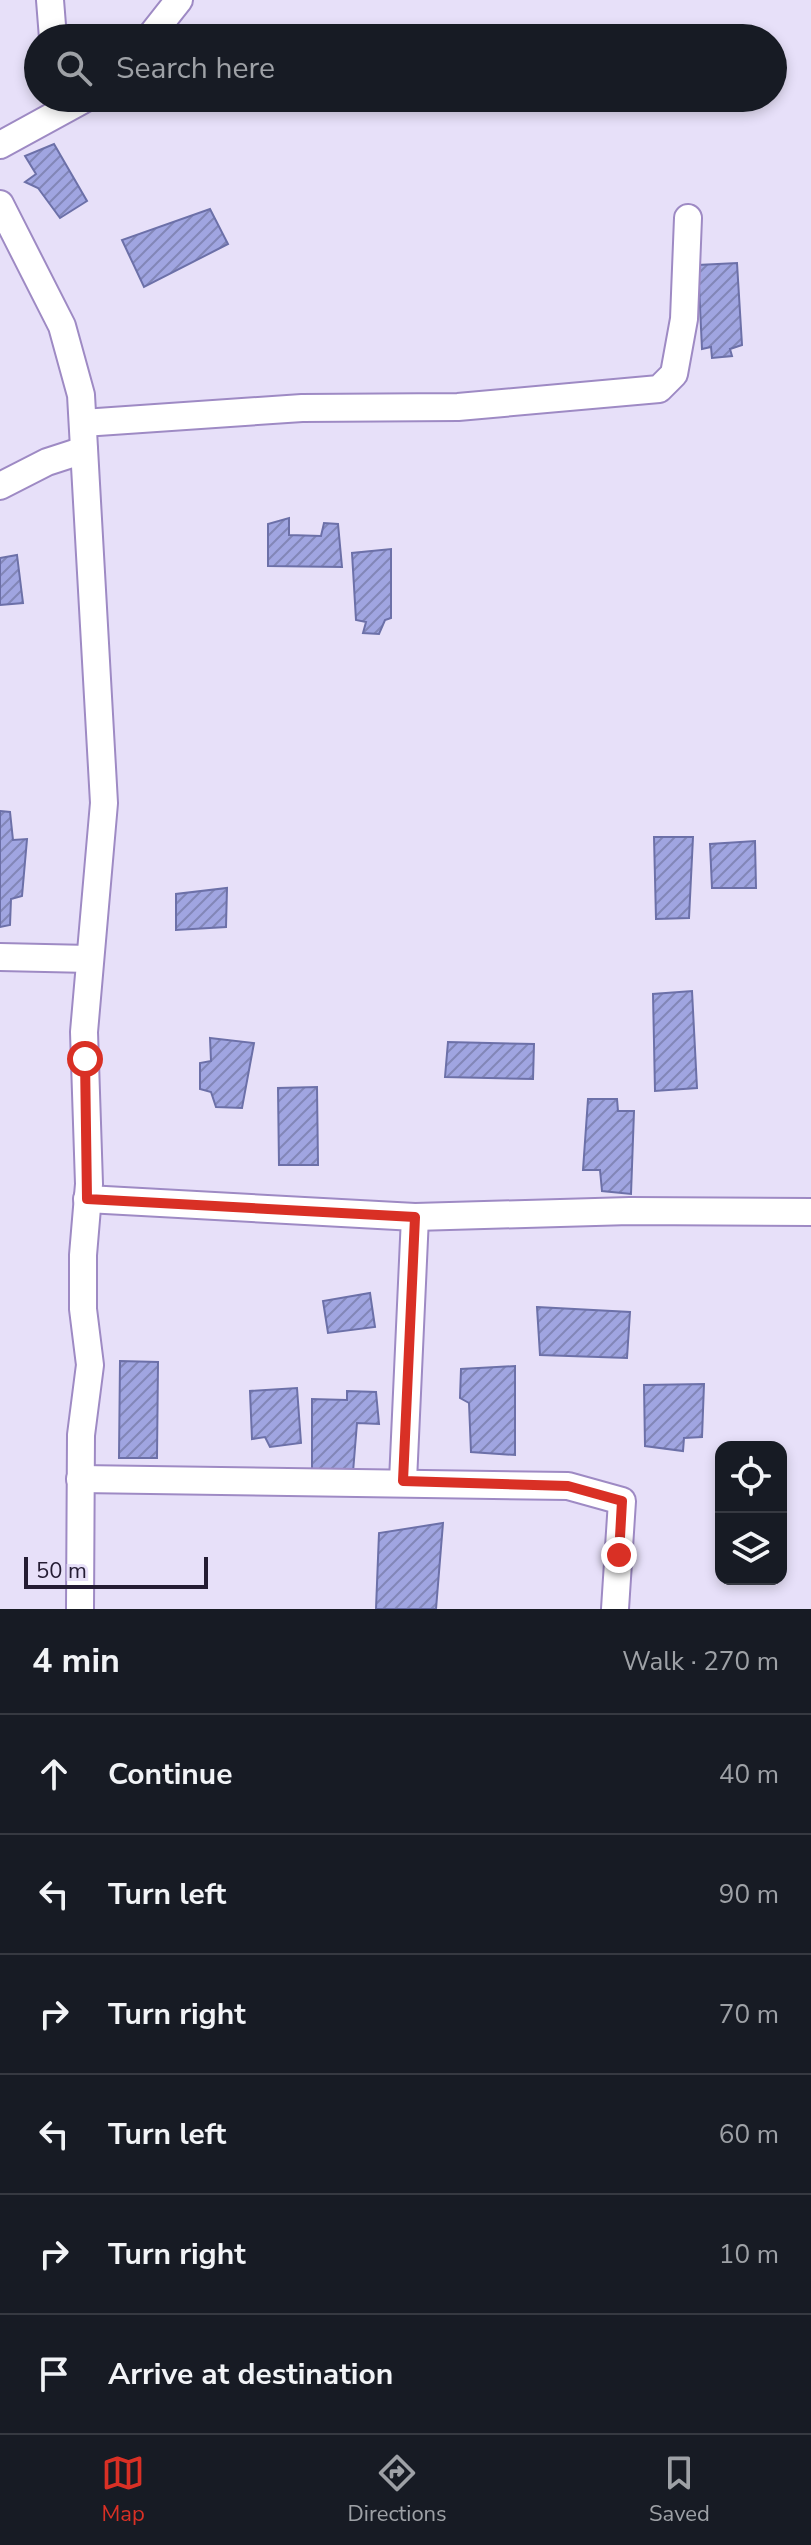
<!DOCTYPE html>
<html lang="en">
<head>
<meta charset="utf-8">
<style>
	:root { --surface:#171b24; --page:#20242c; --text:#f1f3f6; --muted:#9ea1a6; --line:#363941; --accent:#d93025 }
	body { margin:0; font-family:"Nunito Sans",sans-serif; background:var(--page); color:var(--text) }
	.controls { position:absolute; right:24px; bottom:24px; display:grid; overflow:hidden; border-radius:16px; box-shadow:0 4px 12px #0003 }
	.controls button { width:72px; height:72px; display:grid; place-items:center; padding:0; border:0; border-bottom:2px solid var(--line); background:var(--surface); color:var(--text); font:40px sans-serif }
	.scale { position:absolute; left:24px; bottom:20px; width:184px; box-sizing:border-box; padding-left:8px; border:4px solid #241c33; border-top:0; font-size:22px; line-height:28px; white-space:nowrap; color:#241c33; -webkit-text-stroke:6px #e7e0f9; paint-order:stroke }
	.stop { position:absolute; width:24px; height:24px; margin:-18px; border:6px solid #d93025; border-radius:50%; background:#fff }
	.stop.end { background:#d93025; border-color:#fff; box-shadow:0 2px 8px #0008 }
	.list { margin:0; padding:0; list-style:none }
	h2 { display:flex; justify-content:space-between; align-items:center; height:104px; margin:0; padding:0 32px; font-size:34px }
	h2 small { font-size:26px; font-weight:400; color:var(--muted) }
	.list li { display:grid; grid-template-columns:52px 1fr auto; gap:24px; align-items:center; box-sizing:border-box; height:120px; padding:0 32px; border-top:2px solid var(--line) }
	.list b { display:block; font-size:30px; white-space:nowrap }
	.list em { font-size:26px; font-style:normal; color:var(--muted) }
	.icon { flex:none; width:44px; height:44px; fill:none; stroke:currentColor; stroke-width:2; stroke-linecap:round; stroke-linejoin:round }
	.map { position:relative; flex:none; width:811px; height:1609px; overflow:hidden }
	.search { position:absolute; background:var(--surface); box-shadow:0 4px 12px #0003; left:24px; right:24px; top:24px; height:88px; display:flex; align-items:center; gap:20px; box-sizing:border-box; padding:0 28px; border-radius:44px; color:var(--muted); font-size:30px }
	.sheet { height:824px; background:var(--surface) }
	nav { display:flex; justify-content:space-around; align-items:center; box-sizing:border-box; height:112px; border-top:2px solid var(--line); background:var(--surface); font-size:22px; color:var(--muted) }
	nav a { display:grid; justify-items:center; gap:4px }
	nav .on { color:var(--accent) }
	.map>svg:first-child { display:block }
	.building { fill:url(#building-hatch); stroke:#6c70a8; stroke-width:2 }
	.lines { fill:none; stroke-linecap:round; stroke-linejoin:round }
	.minor-casing { stroke:#9e8ac4; stroke-width:30 }
	.minor { stroke:#fff; stroke-width:26 }
	.route { stroke:#d93025; stroke-width:10 }
</style>
</head>
<body>
<div class="map">
<svg width="811" height="1609" viewBox="0 0 811 1609">
	<defs>
		<pattern id="building-hatch" width="6" height="6" patternUnits="userSpaceOnUse" patternTransform="scale(2)"><rect width="6" height="6" fill="#a0a5e1"/><path d="M-1 1l2-2M0 6l6-6M5 7l2-2" fill="none" stroke="#8286b7"/></pattern>
	</defs>
	<rect width="100%" height="100%" fill="#e7e0f9"/>
	<g class="building">
		<polygon points="54,144 87,201 60,218 38,188 25,182 36,174 25,156"/>
		<polygon points="210,209 228,244 144,287 122,240"/>
		<polygon points="737,263 742,345 730,349 732,356 712,358 711,347 702,349 698,265"/>
		<polygon points="289,518 289,535 321,536 324,523 338,524 342,567 268,566 268,524"/>
		<polygon points="391,549 391,618 385,620 379,634 363,633 366,622 356,620 352,553"/>
		<polygon points="17,555 23,603 0,605 0,558"/>
		<polygon points="0,811 10,812 13,840 27,839 22,896 11,899 10,925 0,927"/>
		<polygon points="654,837 693,837 689,918 656,919"/>
		<polygon points="755,841 756,888 712,888 710,844"/>
		<polygon points="227,888 226,927 176,930 176,894"/>
		<polygon points="692,991 697,1088 655,1091 653,994"/>
		<polygon points="210,1038 254,1043 242,1108 216,1107 211,1092 200,1089 200,1063 211,1061"/>
		<polygon points="448,1042 534,1044 533,1079 445,1077"/>
		<polygon points="317,1087 318,1165 279,1165 278,1088"/>
		<polygon points="588,1099 617,1099 618,1111 634,1111 631,1194 602,1191 600,1170 583,1170"/>
		<polygon points="370,1293 375,1327 328,1333 323,1301"/>
		<polygon points="537,1307 630,1312 627,1358 540,1355"/>
		<polygon points="120,1361 158,1362 157,1458 119,1458"/>
		<polygon points="515,1366 515,1455 471,1452 469,1403 460,1398 461,1369"/>
		<polygon points="704,1384 702,1437 684,1438 683,1451 645,1446 644,1385"/>
		<polygon points="297,1388 301,1443 270,1447 265,1437 252,1439 250,1391"/>
		<polygon points="347,1391 376,1392 379,1424 357,1423 353,1472 312,1471 312,1399 347,1400"/>
		<polygon points="443,1523 436,1609 376,1609 379,1533"/>
	</g>
	<g class="lines">
		<g class="minor-casing">
			<g id="minor">
				<polyline points="50,0 53,38"/>
				<polyline points="149,38 179,0"/>
				<polyline points="0,145 86,98"/>
				<polyline points="0,204 62,326 81,395 104,803 84,1032 89,1184 83,1255 83,1309 90,1365 81,1435 80,1609"/>
				<polyline points="83,423 302,408 458,407 659,389 674,374 684,319 688,218"/>
				<polyline points="0,486 47,462 84,450"/>
				<polyline points="0,957 90,959"/>
				<polyline points="87,1199 415,1217 630,1211 811,1212"/>
				<polyline points="80,1479 568,1486 622,1501 615,1609"/>
				<polyline points="403,1481 415,1217"/>
			</g>
		</g>
		<use href="#minor" class="minor"/>
	</g>
	<g class="lines">
		<polyline class="route" points="85,1059 87,1199 415,1217 403,1481 568,1486 622,1501 619,1555"/>
	</g>
</svg>
<div class="controls">
<button><svg class="icon" aria-label="locate" viewBox="0 0 24 24"><circle cx="12" cy="12" r="6"/><path d="M12 2v4M12 18v4M2 12h4M18 12h4"/></svg></button>
<button><svg class="icon" aria-label="layers" viewBox="0 0 24 24"><path d="M12 4l9 5-9 5-9-5zM3 14l9 5 9-5"/></svg></button>
</div>
<div class="scale">50 m</div>
<div class="stop" style="left:85px;top:1059px"></div>
<div class="stop end" style="left:619px;top:1555px"></div>
<div class="search"><svg class="icon" aria-label="search" viewBox="0 0 24 24"><circle cx="10" cy="10" r="6"/><path d="M15 15l6 6"/></svg>Search here</div>
</div>
<section class="sheet">
<h2>4 min<small>Walk · 270 m</small></h2>
<ul class="list">
<li><svg class="icon" aria-label="ahead" viewBox="0 0 24 24"><path d="M12 20V5M6 11l6-6 6 6"/></svg><div><b>Continue</b></div><em>40 m</em></li>
<li><svg class="icon" aria-label="left" viewBox="0 0 24 24"><path d="M17 20v-9H6M10 6l-5 5 5 5"/></svg><div><b>Turn left</b></div><em>90 m</em></li>
<li><svg class="icon" aria-label="right" viewBox="0 0 24 24"><path d="M7 20v-9h11M14 6l5 5-5 5"/></svg><div><b>Turn right</b></div><em>70 m</em></li>
<li><svg class="icon" aria-label="left" viewBox="0 0 24 24"><path d="M17 20v-9H6M10 6l-5 5 5 5"/></svg><div><b>Turn left</b></div><em>60 m</em></li>
<li><svg class="icon" aria-label="right" viewBox="0 0 24 24"><path d="M7 20v-9h11M14 6l5 5-5 5"/></svg><div><b>Turn right</b></div><em>10 m</em></li>
<li><svg class="icon" aria-label="arrive" viewBox="0 0 24 24"><path d="M6 21V4h12l-3 4 3 4H6"/></svg><div><b>Arrive at destination</b></div></li>
</ul>
</section>
<nav>
<a class="on"><svg class="icon" aria-label="map" viewBox="0 0 24 24"><path d="M3 6l6-2 6 2 6-2v14l-6 2-6-2-6 2zM9 4v14M15 6v14"/></svg>Map</a>
<a><svg class="icon" aria-label="directions" viewBox="0 0 24 24"><path d="M12 3l9 9-9 9-9-9zM9 14v-3h6M13 9l2 2-2 2"/></svg>Directions</a>
<a><svg class="icon" aria-label="saved" viewBox="0 0 24 24"><path d="M7 4h10v16l-5-4-5 4z"/></svg>Saved</a>
</nav>
</body>
</html>
